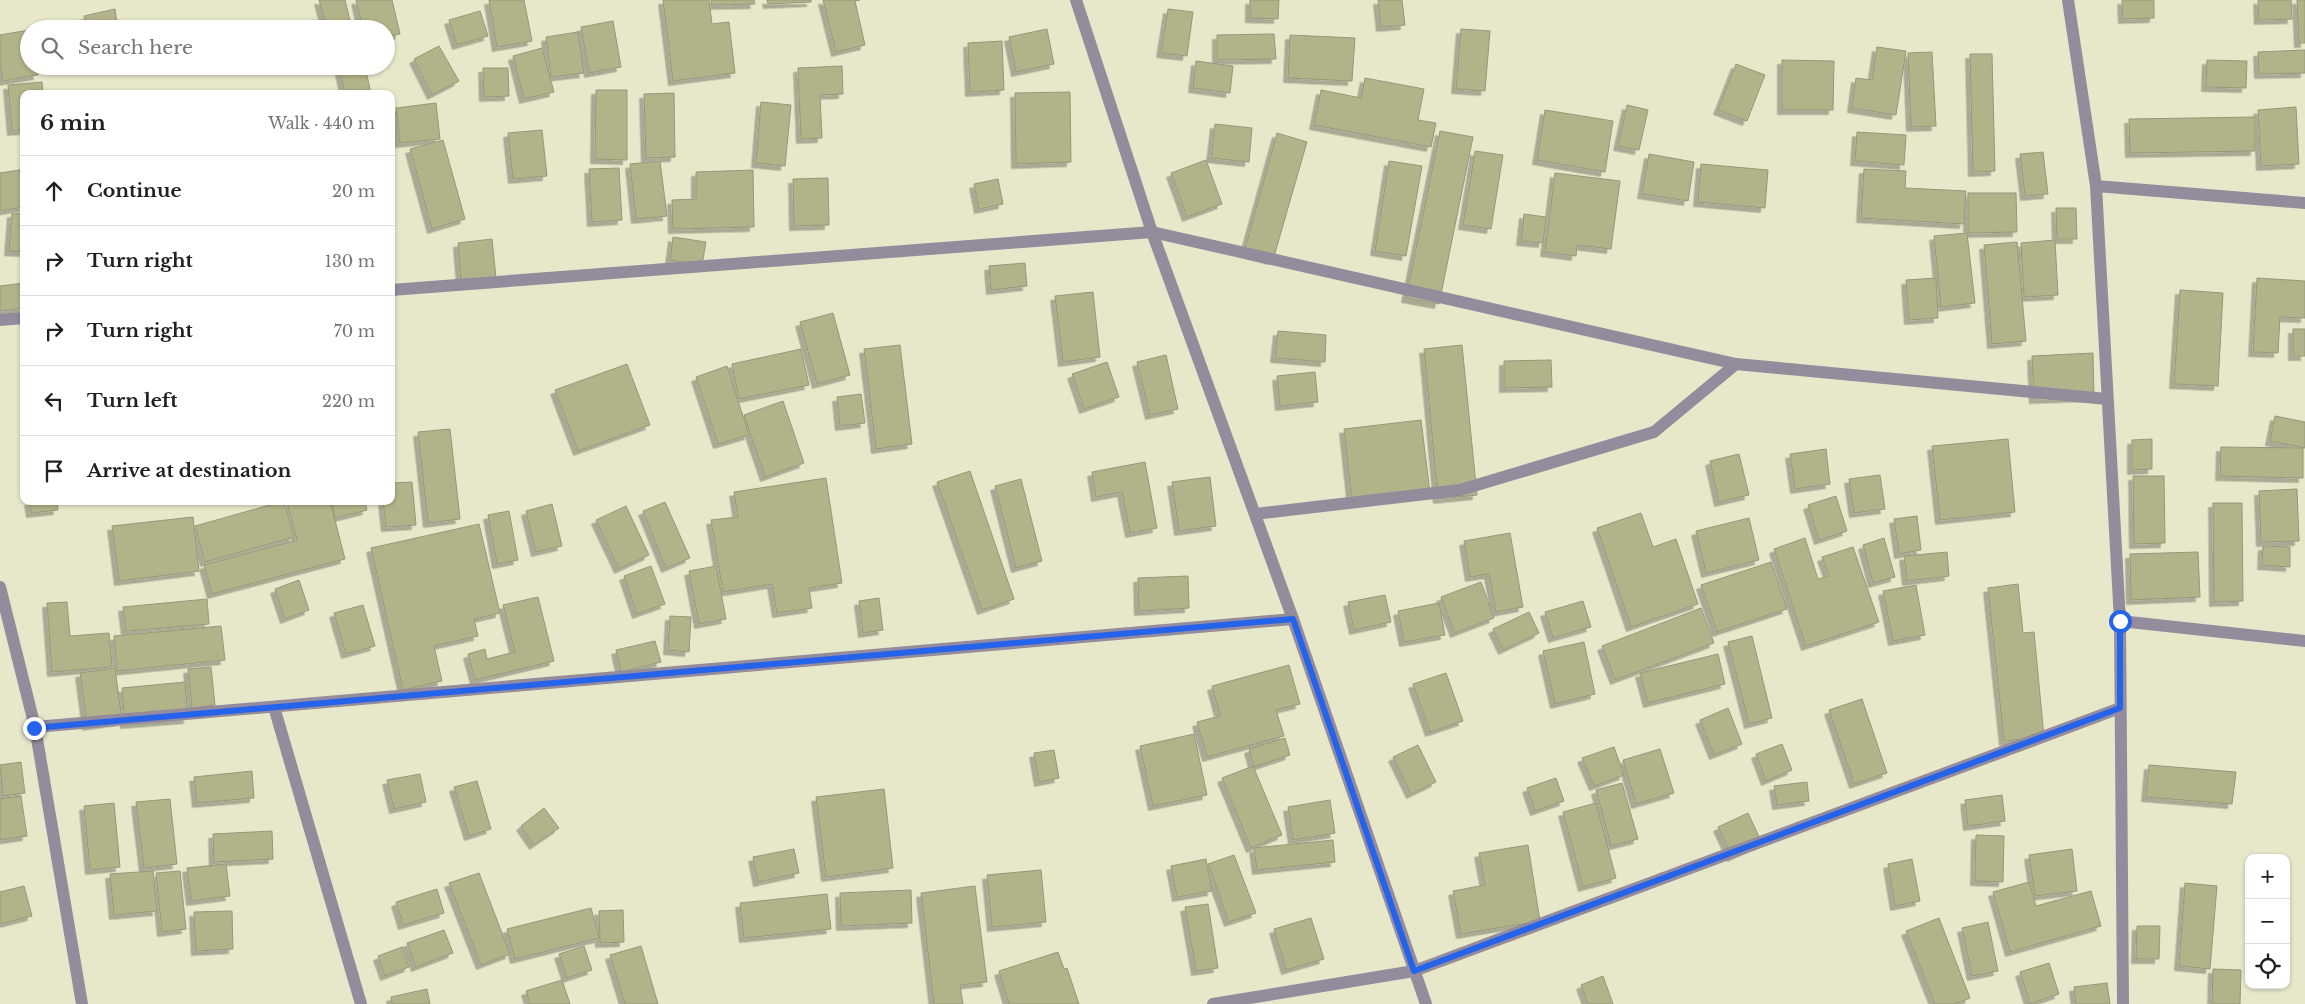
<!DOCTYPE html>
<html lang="en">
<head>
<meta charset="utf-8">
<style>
	:root { --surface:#fff; --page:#f2f2f2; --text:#202124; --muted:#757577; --line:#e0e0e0 }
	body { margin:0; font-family:"Libre Baskerville",serif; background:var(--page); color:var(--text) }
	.controls { position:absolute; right:15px; bottom:15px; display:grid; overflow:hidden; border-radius:10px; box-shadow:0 1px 4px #0004 }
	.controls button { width:45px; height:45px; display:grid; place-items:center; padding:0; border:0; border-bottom:1px solid var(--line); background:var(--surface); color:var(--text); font:25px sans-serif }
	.stop { position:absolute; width:15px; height:15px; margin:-11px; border:4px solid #2563eb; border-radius:50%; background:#fff }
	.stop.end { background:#2563eb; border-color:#fff; box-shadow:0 1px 5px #0008 }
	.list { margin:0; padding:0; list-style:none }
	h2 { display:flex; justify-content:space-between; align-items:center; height:65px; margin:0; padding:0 20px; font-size:21px }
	h2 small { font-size:16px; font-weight:400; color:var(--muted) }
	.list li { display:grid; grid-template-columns:32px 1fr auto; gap:15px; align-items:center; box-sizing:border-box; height:70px; padding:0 20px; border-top:1px solid var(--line) }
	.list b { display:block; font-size:19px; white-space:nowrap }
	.list em { font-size:16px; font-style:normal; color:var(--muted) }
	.icon { flex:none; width:28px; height:28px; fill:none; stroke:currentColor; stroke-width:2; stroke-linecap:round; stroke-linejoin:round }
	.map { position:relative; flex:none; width:2305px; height:1004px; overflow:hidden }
	.search { position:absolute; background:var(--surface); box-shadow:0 1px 4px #0004; left:20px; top:20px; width:375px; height:55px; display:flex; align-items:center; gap:12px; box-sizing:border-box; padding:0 18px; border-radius:28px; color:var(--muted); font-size:19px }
	.panel { position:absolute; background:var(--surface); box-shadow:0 1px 4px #0004; left:20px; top:90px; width:375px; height:415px; border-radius:10px }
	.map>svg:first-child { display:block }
	.building { fill:#b2b388; stroke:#96977b; filter:url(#shadow) }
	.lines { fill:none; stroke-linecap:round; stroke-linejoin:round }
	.minor { stroke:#948c9d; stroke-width:12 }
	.route { stroke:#2563eb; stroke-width:6 }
</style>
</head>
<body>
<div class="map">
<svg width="2305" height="1004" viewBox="0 0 2305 1004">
	<defs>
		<filter id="shadow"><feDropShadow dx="-4.5" dy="4.5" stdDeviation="0" flood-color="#0004"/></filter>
	</defs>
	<rect width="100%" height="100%" fill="#e7e8ca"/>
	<g class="building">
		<polygon points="319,0 345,0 352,29 327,29"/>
		<polygon points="356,0 392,0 400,34 386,37 386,29 363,29"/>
		<polygon points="489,0 524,0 532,41 497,47"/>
		<polygon points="663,0 709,0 712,24 729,22 735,73 673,81"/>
		<polygon points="711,0 754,0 755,4 711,5"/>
		<polygon points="767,0 811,0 811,2 768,4"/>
		<polygon points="823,0 860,0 855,1 865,45 836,52"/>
		<polygon points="1250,0 1279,0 1278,19 1250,18"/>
		<polygon points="1378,0 1402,0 1405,25 1381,27"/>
		<polygon points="2122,0 2154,0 2154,18 2123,19"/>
		<polygon points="2258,0 2291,0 2292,19 2259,20"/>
		<polygon points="2297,0 2305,0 2305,43 2299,43"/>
		<polygon points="115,9 118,29 87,29 84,16"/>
		<polygon points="1168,9 1193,12 1187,56 1161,53"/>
		<polygon points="480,11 488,36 457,45 449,20"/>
		<polygon points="613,21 621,67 589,73 581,27"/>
		<polygon points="1047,29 1054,64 1016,72 1009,37"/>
		<polygon points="1461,29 1490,31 1485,91 1456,89"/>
		<polygon points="29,30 29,66 36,66 38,75 3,81 0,66 0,35"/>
		<polygon points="578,32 584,73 551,77 546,37"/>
		<polygon points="1274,34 1276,59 1217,60 1217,35"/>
		<polygon points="1290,35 1355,38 1352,81 1288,78"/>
		<polygon points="1002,41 1004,90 970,92 968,43"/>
		<polygon points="439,46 459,81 432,95 414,59"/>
		<polygon points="1877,47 1906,51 1896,115 1852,108 1856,78 1872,80"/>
		<polygon points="542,48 554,92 524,99 513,56"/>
		<polygon points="2305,50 2305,73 2259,74 2258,52"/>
		<polygon points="1932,52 1936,126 1911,127 1908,53"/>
		<polygon points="1970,54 1992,54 1995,171 1973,172"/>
		<polygon points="1782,60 1834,61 1833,110 1782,110"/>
		<polygon points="2207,60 2247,61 2246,88 2206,87"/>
		<polygon points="1196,61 1233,66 1230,93 1193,88"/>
		<polygon points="1736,64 1765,75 1747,121 1718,110"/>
		<polygon points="339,66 365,66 371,94 345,94"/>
		<polygon points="842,66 843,94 820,95 822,138 801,139 798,68"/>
		<polygon points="483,68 508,68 509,96 484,97"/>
		<polygon points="1365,78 1424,89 1418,120 1436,123 1431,147 1314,125 1321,90 1361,98"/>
		<polygon points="42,82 43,94 24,94 24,130 12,131 8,85"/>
		<polygon points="596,90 627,90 627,160 595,159"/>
		<polygon points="1070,92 1071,162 1016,164 1015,93"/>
		<polygon points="674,93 675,157 646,158 644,94"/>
		<polygon points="761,102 791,105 785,166 756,163"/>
		<polygon points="436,103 440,139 400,143 396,108"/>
		<polygon points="1627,105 1648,110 1639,150 1618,146"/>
		<polygon points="2296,107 2299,164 2261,166 2258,110"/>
		<polygon points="1545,110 1613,121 1605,172 1537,160"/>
		<polygon points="2255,117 2255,151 2130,153 2129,119"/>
		<polygon points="1215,124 1252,128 1249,162 1211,158"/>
		<polygon points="542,130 547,176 513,179 508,133"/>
		<polygon points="1440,131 1473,137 1439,304 1406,298"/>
		<polygon points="1857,132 1906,135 1904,165 1855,161"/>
		<polygon points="1277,133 1307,142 1273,260 1244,252"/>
		<polygon points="443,140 465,219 432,229 410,149"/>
		<polygon points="1475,151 1503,155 1491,229 1463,225"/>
		<polygon points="2043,152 2048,194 2025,196 2020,154"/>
		<polygon points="1649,154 1694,162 1688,201 1642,194"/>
		<polygon points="1206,160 1222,204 1187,217 1171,173"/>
		<polygon points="660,161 667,216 636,219 630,164"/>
		<polygon points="1389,161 1422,166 1406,256 1375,251"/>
		<polygon points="1701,164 1768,170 1765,208 1698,202"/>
		<polygon points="619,168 622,220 592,222 589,169"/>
		<polygon points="1864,169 1906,171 1905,188 1966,191 1964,224 1861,218"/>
		<polygon points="20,170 24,207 0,211 0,173"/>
		<polygon points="753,170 754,227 673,229 672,200 696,199 696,172"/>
		<polygon points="1555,173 1620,181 1611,249 1577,245 1576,256 1545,252"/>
		<polygon points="828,178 829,225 794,226 793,179"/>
		<polygon points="998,179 1003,204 979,209 974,184"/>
		<polygon points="1968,193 2016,193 2017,232 1968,233"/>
		<polygon points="2056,208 2076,208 2077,239 2057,239"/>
		<polygon points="12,213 24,214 24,252 9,251"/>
		<polygon points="1524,214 1546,217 1543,243 1521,241"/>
		<polygon points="1967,233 1975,303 1941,307 1934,236"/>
		<polygon points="673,237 706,242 702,265 670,260"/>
		<polygon points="492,239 496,278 461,281 458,243"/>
		<polygon points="2055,240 2058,295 2024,297 2021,243"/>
		<polygon points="2017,242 2026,341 1992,344 1984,245"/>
		<polygon points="1025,263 1027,286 991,290 989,266"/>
		<polygon points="1936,278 1938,318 1909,320 1906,280"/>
		<polygon points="2257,278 2305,281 2305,318 2280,317 2278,353 2253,352"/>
		<polygon points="24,283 24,308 0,311 0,286"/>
		<polygon points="2180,290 2223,293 2218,386 2174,384"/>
		<polygon points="1093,292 1100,357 1063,362 1055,296"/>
		<polygon points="833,313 850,375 817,384 800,322"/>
		<rect x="2293" y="329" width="12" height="27"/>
		<polygon points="1278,331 1326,335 1325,362 1275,358"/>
		<polygon points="900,345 912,444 876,449 864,349"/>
		<polygon points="1462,345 1477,495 1438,499 1424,349"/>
		<polygon points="801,349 809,385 739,399 732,364"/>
		<polygon points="2093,353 2094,397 2034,399 2032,356"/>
		<polygon points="1166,355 1178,409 1150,415 1137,362"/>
		<polygon points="1551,360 1552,387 1504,388 1504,361"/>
		<polygon points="1107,362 1119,397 1084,409 1072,374"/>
		<polygon points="627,364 650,425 578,451 555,390"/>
		<polygon points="727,366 749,435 718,444 696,377"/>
		<polygon points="1315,372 1318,402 1280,406 1277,376"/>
		<polygon points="861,394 865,423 840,426 837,397"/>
		<polygon points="783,401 804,463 765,477 744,415"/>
		<polygon points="2275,416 2305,422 2305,448 2270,441"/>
		<polygon points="1421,420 1430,493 1352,503 1344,429"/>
		<polygon points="450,429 460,519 428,523 418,432"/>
		<polygon points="2008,439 2015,512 1940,520 1932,446"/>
		<polygon points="2152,439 2152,469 2132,470 2132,440"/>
		<polygon points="2221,447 2303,448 2303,478 2220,476"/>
		<polygon points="1826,449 1830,484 1795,489 1790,454"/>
		<polygon points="1739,454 1749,495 1719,502 1710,461"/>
		<polygon points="1145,462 1157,528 1130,533 1122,492 1096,497 1092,472"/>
		<polygon points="970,471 1014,599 982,610 937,482"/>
		<polygon points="1880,475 1885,509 1854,513 1849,479"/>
		<polygon points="2133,476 2164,476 2165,543 2134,544"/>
		<polygon points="1210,477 1216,526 1179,531 1172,482"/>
		<polygon points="826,478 842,583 809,588 812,608 777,613 772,584 723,592 711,520 738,517 734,492"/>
		<polygon points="1021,479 1042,561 1016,568 995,486"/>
		<polygon points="412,482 416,525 386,527 383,501 391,501 391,483"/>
		<polygon points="2297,489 2299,541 2261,542 2259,491"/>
		<polygon points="1836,496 1847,531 1819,540 1808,505"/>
		<polygon points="29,501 57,501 58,510 31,513"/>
		<polygon points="284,501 294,537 205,562 195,526"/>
		<polygon points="296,501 330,501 345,559 212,594 204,565 297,540 287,503"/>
		<polygon points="332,501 365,501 367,510 335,518"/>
		<polygon points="665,502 690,558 666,568 643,511"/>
		<polygon points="2213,503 2242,503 2243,601 2214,602"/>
		<polygon points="552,504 562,546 536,552 526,511"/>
		<polygon points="626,506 649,555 619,569 596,520"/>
		<polygon points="509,511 518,560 497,564 488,515"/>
		<polygon points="1641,513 1653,547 1676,539 1698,604 1631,627 1597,528"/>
		<polygon points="1917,516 1921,550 1899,554 1894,519"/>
		<polygon points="193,517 199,571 119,581 112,526"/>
		<polygon points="1749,518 1759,560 1706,573 1696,531"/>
		<polygon points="479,524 500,613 474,619 478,636 434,646 442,681 403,690 371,548"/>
		<polygon points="1510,533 1523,607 1496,612 1489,574 1470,577 1464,541"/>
		<polygon points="1805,538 1818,579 1829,576 1822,557 1853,547 1879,622 1806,646 1774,549"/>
		<polygon points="1884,538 1895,577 1873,583 1863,545"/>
		<polygon points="2263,546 2290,547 2290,567 2262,565"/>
		<polygon points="1947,552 1949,576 1907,581 1904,556"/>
		<polygon points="2198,552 2200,597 2131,600 2130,554"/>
		<polygon points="1771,562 1787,609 1717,632 1701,585"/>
		<polygon points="651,566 665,604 637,614 624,576"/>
		<polygon points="716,566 726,619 699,624 689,571"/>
		<polygon points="1188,576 1189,608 1139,611 1138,578"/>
		<polygon points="299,580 309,610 285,619 275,589"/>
		<polygon points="1481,582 1494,618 1455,633 1441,597"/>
		<polygon points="2018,584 2023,633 2034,632 2044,737 2004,741 1988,588"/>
		<polygon points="1916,585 1925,635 1893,641 1883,591"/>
		<polygon points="1385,595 1391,622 1354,630 1348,602"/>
		<polygon points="538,597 554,661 475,680 468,654 485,649 487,659 515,652 503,605"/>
		<polygon points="879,598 883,630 863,633 859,601"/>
		<polygon points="207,599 209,624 126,631 123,607"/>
		<polygon points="1583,601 1591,627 1553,638 1545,612"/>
		<polygon points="67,602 70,636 109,633 112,667 52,672 47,603"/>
		<polygon points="1439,603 1445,635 1404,642 1398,611"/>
		<polygon points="363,605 375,646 346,654 334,613"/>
		<polygon points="1701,608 1714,643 1615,680 1602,646"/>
		<polygon points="1529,612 1539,633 1503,650 1493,629"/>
		<polygon points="670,616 691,617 689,652 668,650"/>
		<polygon points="221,626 225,660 117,671 114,636"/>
		<polygon points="1752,636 1772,718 1749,724 1728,642"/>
		<polygon points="655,641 661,662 621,672 616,650"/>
		<polygon points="1584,642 1595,694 1555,704 1543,651"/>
		<polygon points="1718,654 1725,684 1648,703 1640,673"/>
		<polygon points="1289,665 1300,704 1276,710 1284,736 1207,757 1197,722 1220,716 1212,686"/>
		<polygon points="211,667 215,705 192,708 188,669"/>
		<polygon points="115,668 122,721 87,726 80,673"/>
		<polygon points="1446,673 1463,721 1430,732 1413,684"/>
		<polygon points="185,682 188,719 125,724 122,688"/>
		<polygon points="1862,699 1887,773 1854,784 1829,710"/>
		<polygon points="1728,708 1742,744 1714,755 1700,720"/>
		<polygon points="1194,734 1207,795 1153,806 1140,746"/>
		<polygon points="1285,738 1290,755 1254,767 1249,749"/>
		<polygon points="1782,744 1792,770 1766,781 1756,754"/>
		<polygon points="1418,745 1436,782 1411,794 1393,757"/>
		<polygon points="1614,747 1624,775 1594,786 1582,758"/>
		<polygon points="1660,749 1674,793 1636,804 1623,760"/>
		<polygon points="1054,750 1059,778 1039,782 1034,753"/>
		<polygon points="21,762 25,793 3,796 0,765"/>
		<polygon points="2149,765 2236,772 2232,804 2146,797"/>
		<polygon points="1253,766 1282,835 1251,848 1222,778"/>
		<polygon points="252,771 254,798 197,803 194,777"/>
		<polygon points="420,774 426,802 394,809 387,780"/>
		<polygon points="1556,778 1564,801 1535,811 1527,788"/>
		<polygon points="477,781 491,829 469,836 454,787"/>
		<polygon points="1807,782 1809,801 1777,805 1774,786"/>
		<polygon points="1622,783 1638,839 1611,846 1596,790"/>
		<polygon points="884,789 893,868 826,877 816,797"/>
		<polygon points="2002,795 2005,821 1968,826 1965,800"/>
		<polygon points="21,796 27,836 0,840 0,799"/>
		<polygon points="170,799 177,864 144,868 136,802"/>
		<polygon points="1330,800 1335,833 1293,840 1288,807"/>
		<polygon points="114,803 120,867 90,870 84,806"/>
		<polygon points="1596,803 1616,878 1583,887 1563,812"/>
		<polygon points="544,808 559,828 534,845 521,826"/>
		<polygon points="1748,813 1762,843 1732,857 1718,827"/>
		<polygon points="272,831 273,859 214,862 213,834"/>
		<polygon points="1976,835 2004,836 2003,882 1975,881"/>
		<polygon points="1333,840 1335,862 1257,870 1254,848"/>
		<polygon points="1528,845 1540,921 1461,934 1453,891 1485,885 1479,853"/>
		<polygon points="794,849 799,873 758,882 753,857"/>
		<polygon points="2072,849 2077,891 2035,896 2029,855"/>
		<polygon points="1234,855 1256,913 1229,922 1208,864"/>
		<polygon points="1206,859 1212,891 1177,897 1171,866"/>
		<polygon points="1912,859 1920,901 1895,906 1888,864"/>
		<polygon points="226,864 230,896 191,901 187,868"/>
		<polygon points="1041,870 1046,922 992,927 987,875"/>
		<polygon points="153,871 157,911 114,915 110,874"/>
		<polygon points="180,871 186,929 162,932 156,873"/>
		<polygon points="479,873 510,954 481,965 449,883"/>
		<polygon points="2029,882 2036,906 2091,891 2101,926 2010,952 1993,892"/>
		<polygon points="2185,883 2217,886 2210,969 2179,966"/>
		<polygon points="24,886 32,916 0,924 0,892"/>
		<polygon points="975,886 987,982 960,985 963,1004 934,1004 921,893"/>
		<polygon points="437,889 444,913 403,925 396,902"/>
		<polygon points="911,890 912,923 841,926 840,893"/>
		<polygon points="827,894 831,929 744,938 740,903"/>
		<polygon points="1208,904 1218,968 1196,971 1185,907"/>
		<polygon points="591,908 599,938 515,959 507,929"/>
		<polygon points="623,910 624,942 600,943 599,911"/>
		<polygon points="232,911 233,949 196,951 194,912"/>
		<polygon points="1311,918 1324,959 1286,970 1274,929"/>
		<polygon points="1939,918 1970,998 1955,1004 1935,1004 1906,931"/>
		<polygon points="1988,922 1998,971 1972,976 1962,928"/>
		<polygon points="2137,926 2160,926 2159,959 2136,959"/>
		<polygon points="444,930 453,953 416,967 407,943"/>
		<polygon points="584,946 592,970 567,978 559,954"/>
		<polygon points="641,946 658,1004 625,1004 610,955"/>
		<polygon points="402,947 409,967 385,976 378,956"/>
		<polygon points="1058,952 1064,969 1067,968 1079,1004 1009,1004 999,971"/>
		<polygon points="2049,963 2059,994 2030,1004 2020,972"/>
		<polygon points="2213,969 2241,970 2240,1004 2212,1004"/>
		<polygon points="1603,976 1613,1004 1588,1004 1581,985"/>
		<polygon points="562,980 570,1004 530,1004 526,991"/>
		<polygon points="2107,983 2110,1004 2076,1004 2074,987"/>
		<polygon points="427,989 430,1004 392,1004 391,997"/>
	</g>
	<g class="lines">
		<g class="minor">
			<polyline points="1076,0 1152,232 1293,619 1426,1004"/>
			<polyline points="2068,0 2096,186 2120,621 2123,1004"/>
			<polyline points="2096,186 2305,203"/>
			<polyline points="391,290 1152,232 1736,364 2107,399"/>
			<polyline points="0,320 24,318"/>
			<polyline points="1255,514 1460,490 1654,432 1736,364"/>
			<polyline points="0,587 35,727 82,1004"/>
			<polyline points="2120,621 2305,641"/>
			<polyline points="274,707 361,1004"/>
			<polyline points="35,727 1293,619"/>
			<polyline points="1213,1004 1414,971 2120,708"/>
		</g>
	</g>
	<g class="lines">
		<polyline class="route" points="34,728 1293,619 1414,971 2120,708 2120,621"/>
	</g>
</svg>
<div class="controls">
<button>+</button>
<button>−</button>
<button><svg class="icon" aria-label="locate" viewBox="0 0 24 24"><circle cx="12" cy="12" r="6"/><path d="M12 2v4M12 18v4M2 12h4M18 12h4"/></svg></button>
</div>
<div class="stop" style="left:2120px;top:621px"></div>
<div class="stop end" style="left:34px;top:728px"></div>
<div class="search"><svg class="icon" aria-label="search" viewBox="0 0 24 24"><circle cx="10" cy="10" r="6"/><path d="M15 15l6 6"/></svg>Search here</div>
<section class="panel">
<h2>6 min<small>Walk · 440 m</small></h2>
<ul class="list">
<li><svg class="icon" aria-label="ahead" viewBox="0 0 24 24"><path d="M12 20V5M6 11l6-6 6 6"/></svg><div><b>Continue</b></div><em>20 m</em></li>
<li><svg class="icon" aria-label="right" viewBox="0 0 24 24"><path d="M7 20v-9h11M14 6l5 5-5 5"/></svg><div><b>Turn right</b></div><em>130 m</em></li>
<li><svg class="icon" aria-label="right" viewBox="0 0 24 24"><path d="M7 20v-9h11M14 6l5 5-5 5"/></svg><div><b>Turn right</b></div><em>70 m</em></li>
<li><svg class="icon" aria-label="left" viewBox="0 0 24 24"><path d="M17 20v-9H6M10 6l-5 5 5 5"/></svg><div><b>Turn left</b></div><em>220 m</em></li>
<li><svg class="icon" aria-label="arrive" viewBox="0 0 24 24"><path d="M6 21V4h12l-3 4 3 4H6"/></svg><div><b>Arrive at destination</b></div></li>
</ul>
</section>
</div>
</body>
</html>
